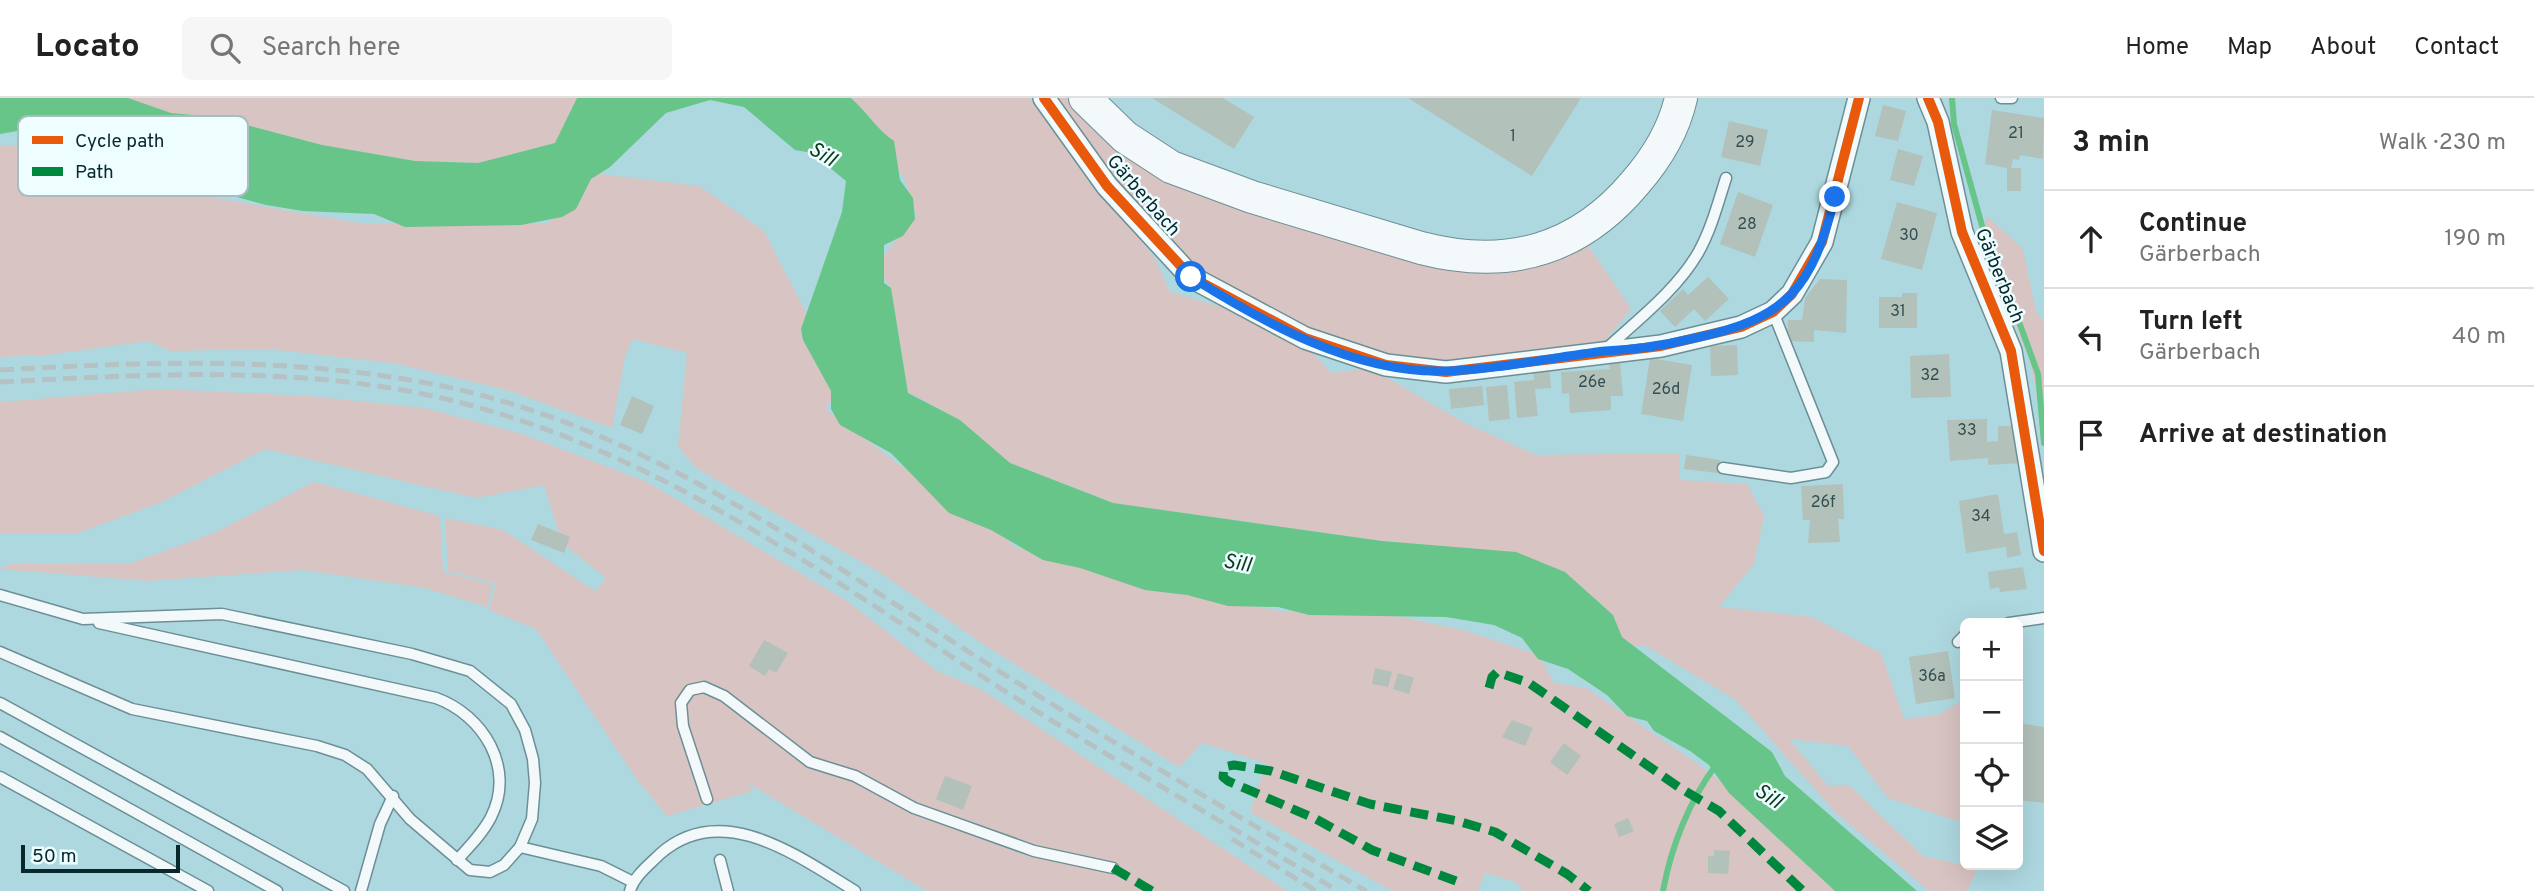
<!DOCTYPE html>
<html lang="en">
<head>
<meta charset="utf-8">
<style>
	:root { --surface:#fff; --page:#f6f6f6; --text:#222; --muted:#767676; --line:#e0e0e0 }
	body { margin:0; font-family:Overpass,sans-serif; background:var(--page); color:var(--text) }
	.controls { position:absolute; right:21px; bottom:21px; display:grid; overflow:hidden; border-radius:10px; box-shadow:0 7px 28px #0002 }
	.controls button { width:63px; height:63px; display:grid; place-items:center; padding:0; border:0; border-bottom:2px solid var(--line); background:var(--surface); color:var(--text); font:35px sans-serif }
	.scale { position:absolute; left:21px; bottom:18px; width:159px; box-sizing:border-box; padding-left:7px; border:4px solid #07292e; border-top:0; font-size:19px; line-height:24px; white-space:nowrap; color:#07292e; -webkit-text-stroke:5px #eefdff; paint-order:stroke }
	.stop { position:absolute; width:21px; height:21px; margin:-16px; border:5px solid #1a73e8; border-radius:50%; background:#fff }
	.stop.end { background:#1a73e8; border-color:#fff; box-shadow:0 2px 7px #0008 }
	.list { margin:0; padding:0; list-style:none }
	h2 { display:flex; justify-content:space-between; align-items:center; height:91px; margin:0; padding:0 28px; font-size:30px }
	h2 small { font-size:23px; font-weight:400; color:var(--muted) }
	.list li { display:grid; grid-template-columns:46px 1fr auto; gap:21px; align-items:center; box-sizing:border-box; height:98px; padding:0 28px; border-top:2px solid var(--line) }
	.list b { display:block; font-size:26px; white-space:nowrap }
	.list p { margin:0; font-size:23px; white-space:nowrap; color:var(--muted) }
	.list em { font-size:23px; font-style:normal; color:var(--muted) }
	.icon { flex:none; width:38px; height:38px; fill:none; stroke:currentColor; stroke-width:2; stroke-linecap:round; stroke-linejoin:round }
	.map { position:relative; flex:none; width:2044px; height:793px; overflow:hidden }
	header { display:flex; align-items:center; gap:42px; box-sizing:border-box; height:98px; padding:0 35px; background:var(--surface); border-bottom:2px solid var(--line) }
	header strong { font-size:33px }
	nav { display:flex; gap:38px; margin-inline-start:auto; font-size:24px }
	.search { width:490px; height:63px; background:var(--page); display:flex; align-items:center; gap:18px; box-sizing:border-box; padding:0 24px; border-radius:10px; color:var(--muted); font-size:26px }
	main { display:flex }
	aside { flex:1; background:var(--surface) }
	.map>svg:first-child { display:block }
	.green { fill:#d8c4c2 }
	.water { fill:#67c589 }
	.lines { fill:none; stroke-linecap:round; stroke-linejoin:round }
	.stream { stroke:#67c589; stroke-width:6 }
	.building { fill:#b2c1ba }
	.service-casing { stroke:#6c8f95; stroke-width:13 }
	.minor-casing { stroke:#6c8f95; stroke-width:24 }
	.primary-casing { stroke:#6c8f95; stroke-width:34 }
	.service { stroke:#f3f9fa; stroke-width:10 }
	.minor { stroke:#f3f9fa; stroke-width:21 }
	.primary { stroke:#f3f9fa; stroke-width:32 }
	.rail { stroke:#b5c1c3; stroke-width:5; stroke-dasharray:14 7; stroke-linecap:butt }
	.quiet { stroke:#00873e; stroke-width:9; stroke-dasharray:18 9; stroke-linecap:butt }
	.cycleway-casing { stroke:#eefdff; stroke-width:15 }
	.cycleway { stroke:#e8590c; stroke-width:10 }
	.route { stroke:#1a73e8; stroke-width:9 }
	.labels { text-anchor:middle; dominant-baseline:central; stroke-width:5; stroke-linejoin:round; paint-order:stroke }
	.number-label { font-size:16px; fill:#324f51 }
	.street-label { font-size:19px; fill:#07292e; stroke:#eefdff }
	.water-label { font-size:21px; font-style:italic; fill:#093917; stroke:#eefdff }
	.key { fill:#eefdff; stroke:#a9bdc0; stroke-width:2 }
	.key-label { font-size:19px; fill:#07292e }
</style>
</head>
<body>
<header>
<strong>Locato</strong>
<div class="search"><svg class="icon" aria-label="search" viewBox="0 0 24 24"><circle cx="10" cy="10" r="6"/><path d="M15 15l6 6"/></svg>Search here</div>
<nav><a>Home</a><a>Map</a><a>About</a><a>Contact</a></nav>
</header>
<main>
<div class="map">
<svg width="2044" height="793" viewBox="0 0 2044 793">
	<rect width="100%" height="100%" fill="#aed8e0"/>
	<g class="green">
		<polygon points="111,0 577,0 555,45 478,65 415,63 322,47 216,19 187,32"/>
		<polygon points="823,0 1029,0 1154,159 1170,194 1218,208 1301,243 1332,275 1370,270 1465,325 1536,357 1679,355 1680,382 1747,386 1764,418 1754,466 1719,509 1812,519 1881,555 1904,621 1938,617 1965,601 1965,715 1957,723 1888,700 1848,648 1789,641 1827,687 1849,687 1923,758 1978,770 1967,793 1929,793 1835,714 1736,602 1646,548 1600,546 1477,453 1382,443 1113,405 1010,365 958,335 960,322 908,294 891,190 876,168 916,116 904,79 837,8"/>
		<polygon points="1052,0 1068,0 1101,36 1356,143 1449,172 1497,174 1549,164 1588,147 1631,211 1600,249 1451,268 1339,249 1211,186 1134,111"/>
		<polygon points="0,48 86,49 175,93 360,125 548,125 584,74 699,88 764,133 808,219 836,296 825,311 901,368 985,410 1013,448 1147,488 1280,513 1377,514 1467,533 1539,557 1554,585 1586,590 1695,664 1734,693 1836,793 1523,793 1516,784 1485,775 1478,793 1392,793 1250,714 1266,665 1202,645 1179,669 983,546 879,474 696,370 678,349 687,255 633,241 625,258 612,330 507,292 393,265 268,251 171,253 148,243 47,257 0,259"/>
		<polygon points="1987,118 2023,151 2036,214 2044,223 2044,331 2030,263 1980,139"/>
		<polygon points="159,291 309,298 424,310 522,336 647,384 847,503 937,573 982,592 1287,793 927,793 748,685 753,693 667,718 638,683 536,531 489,512 496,485 448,473 445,420 503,432 595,493 606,480 562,445 544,387 476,400 265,351 162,404 78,435 0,435 0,304"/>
		<polygon points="314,384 440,418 443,474 493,486 487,509 425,490 302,472 148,483 0,471 10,466 131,465 214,435"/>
	</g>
	<path class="water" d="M 0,0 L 128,0 L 171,15 L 216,19 L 322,47 L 415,63 L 478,65 L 555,45 L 577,0 L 851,0 C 867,14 876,31 894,43 L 900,82 L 913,100 L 915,121 L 903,138 L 884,147 L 884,185 L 891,190 L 908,295 L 960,322 L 1010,365 L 1113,405 L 1382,443 L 1516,454 L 1565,474 L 1613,517 L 1622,539 L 1772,654 L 1785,678 L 1917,793 L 1835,793 L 1729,695 L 1709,667 L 1690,653 L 1654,633 L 1647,623 L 1627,618 L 1607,597 L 1568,571 L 1538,561 L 1522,540 L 1494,527 L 1446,519 L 1309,517 L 1278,509 L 1228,508 L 1187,497 L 1145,492 L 1080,470 L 1043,462 L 991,432 L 949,415 L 891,355 L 840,327 L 831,311 L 831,293 L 803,242 L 801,231 L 842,114 L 846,83 L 812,55 L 795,52 L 744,9 L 710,2 L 666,15 L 610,69 L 591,81 L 576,111 L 562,119 L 521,127 L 405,129 L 374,116 L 303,113 L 266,107 L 178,83 L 150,62 L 53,34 L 34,30 L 0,36 Z"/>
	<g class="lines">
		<g class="stream">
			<polyline points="1952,0 1954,26 1992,164 2018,221 2038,276 2044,345"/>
			<path d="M 1663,793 C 1671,749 1689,703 1716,667"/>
		</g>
	</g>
	<g class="building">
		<polygon points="1152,0 1223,0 1254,19 1234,51"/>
		<polygon points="1408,0 1581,0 1532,78"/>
		<polygon points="1883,7 1906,13 1898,43 1875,38"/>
		<polygon points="1992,12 2044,20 2043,61 2020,57 2019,62 2013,61 2011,70 2021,70 2021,93 2007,93 2007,70 1985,66"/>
		<polygon points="1729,23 1768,32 1760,68 1721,59"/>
		<polygon points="1898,51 1923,58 1914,88 1890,82"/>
		<polygon points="1738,94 1773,107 1755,159 1720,146"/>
		<polygon points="1897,104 1937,115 1922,172 1881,161"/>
		<polygon points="1708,179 1729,201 1705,223 1694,211 1675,229 1660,213 1683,191 1688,197"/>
		<polygon points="1820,181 1847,182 1846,235 1814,232 1814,244 1787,243 1788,222 1802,222 1805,200"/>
		<polygon points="1902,195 1917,195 1917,230 1879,230 1879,199 1902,199"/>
		<polygon points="1737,247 1738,277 1711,278 1710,248"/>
		<polygon points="1949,256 1951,299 1911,300 1910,258"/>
		<polygon points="1650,260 1692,267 1683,323 1641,316"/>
		<polygon points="1620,263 1623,298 1611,298 1611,312 1570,315 1569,295 1562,296 1561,274 1610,271 1609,264"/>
		<polygon points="1549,267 1551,290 1535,291 1538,318 1517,320 1514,284 1534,282 1533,268"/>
		<polygon points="1507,287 1510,321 1489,323 1486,289"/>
		<polygon points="1482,288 1484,307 1451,311 1449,291"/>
		<polygon points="632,298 654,308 642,336 620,327"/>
		<polygon points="1987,321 1987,344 1998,343 1998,328 2018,328 2021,365 1988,367 1988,360 1950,363 1947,322"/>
		<polygon points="1686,357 1720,362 1718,375 1684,371"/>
		<polygon points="1843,386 1844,421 1838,421 1840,444 1808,445 1810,422 1803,422 1801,388"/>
		<polygon points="1998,396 2004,436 2017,434 2021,457 2007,460 2006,449 1966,455 1959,403"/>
		<polygon points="538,426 570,439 564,455 531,442"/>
		<polygon points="2023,469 2027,491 2000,494 1999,489 1990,491 1988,474"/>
		<polygon points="764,542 788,555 776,575 769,571 765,578 749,568"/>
		<polygon points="1948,553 1955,600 1916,606 1909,559"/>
		<polygon points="1375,570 1392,574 1388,589 1372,586"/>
		<polygon points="1398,575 1414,580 1409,596 1393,591"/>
		<polygon points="1512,622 1533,630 1525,648 1502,639"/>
		<polygon points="2018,625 2044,629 2044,705 2018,702"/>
		<polygon points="1564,645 1581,658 1567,677 1550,664"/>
		<polygon points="945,678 972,688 963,712 936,701"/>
		<polygon points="1628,720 1634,733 1619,739 1614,726"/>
		<polygon points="1714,752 1730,753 1728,776 1708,775 1708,758 1714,758"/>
	</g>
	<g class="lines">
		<g class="service-casing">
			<g id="service">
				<polyline points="2001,0 2012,0"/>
				<path d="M 1605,252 C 1636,223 1676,193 1698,155 C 1711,132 1718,105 1726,80"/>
				<polyline points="1723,370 1791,380 1826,374 1833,364 1773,214"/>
				<polyline points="0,497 83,521 222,516 412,556 470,573 511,606 525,632 533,661 535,685 532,721 520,749 504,767 490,774 470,772 410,721 367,671 345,657 317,648 132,611 0,554"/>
				<path d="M 99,525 L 436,600 C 483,617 516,670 491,719 C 483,735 469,749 457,762"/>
				<polyline points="2009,525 2044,520"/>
				<polyline points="1958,544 1965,537"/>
				<polyline points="0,605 344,793"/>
				<polyline points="0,639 277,793"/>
				<polyline points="0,679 208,793"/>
				<polyline points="707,701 683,628 681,605 690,592 704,589 724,598 810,664 855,678 914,710 1034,753 1113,770"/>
				<polyline points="520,749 601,768 633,784"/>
				<polyline points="720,762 728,793"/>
				<polyline points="361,793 380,726 393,698"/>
				<path d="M 630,793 C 634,778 649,767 660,756 C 722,701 799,759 855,793"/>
			</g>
		</g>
		<g class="minor-casing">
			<g id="minor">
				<polyline points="1044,0 1107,88 1191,179 1305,240 1386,267 1446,274 1661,248 1741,229 1773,214 1792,196 1822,144 1859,0"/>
				<polyline points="1928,0 1938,24 1962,134 2011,253 2044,453"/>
			</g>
		</g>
		<g class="primary-casing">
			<path id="primary" d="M 1085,0 L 1125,39 L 1171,69 L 1252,99 L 1421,150 C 1506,172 1578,153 1635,85 C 1656,61 1674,31 1681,0"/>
		</g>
		<use href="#service" class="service"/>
		<use href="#minor" class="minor"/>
		<use href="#primary" class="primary"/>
		<g class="rail">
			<path d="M 0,272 C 159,263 317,257 473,295 C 659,342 813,454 972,556 C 1101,638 1234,716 1366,793"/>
			<path d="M 0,284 C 137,277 277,268 413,294 C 656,341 841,492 1046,619 C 1142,679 1241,734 1338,793"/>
			<polyline points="1232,741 1316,793"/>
		</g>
		<g class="quiet">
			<polyline points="1489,590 1492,579 1497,574 1529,585 1680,690 1719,713 1803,793"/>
			<polyline points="1113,770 1152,793"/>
			<polyline points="1456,783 1372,752 1316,721 1228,683 1223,679 1224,669 1234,667 1271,673 1370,706 1458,723 1495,734 1567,776 1589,793"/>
		</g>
		<g class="cycleway-casing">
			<g id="cycleway">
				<polyline points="1044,0 1107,88 1191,179 1305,240 1386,267 1446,274 1661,248 1741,229 1773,214 1792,196 1822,144 1859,0"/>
				<polyline points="1928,0 1938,24 1962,134 2011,253 2044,453"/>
			</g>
		</g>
		<use href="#cycleway" class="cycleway"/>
	</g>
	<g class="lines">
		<path class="route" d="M 1191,179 C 1264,225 1356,276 1445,273 C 1495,272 1554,259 1605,253 C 1636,252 1665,247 1695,240 C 1788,220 1812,190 1835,99"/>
	</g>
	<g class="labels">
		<g class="number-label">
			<text x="2016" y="36">21</text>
			<text x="1513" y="39">1</text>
			<text x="1745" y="45">29</text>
			<text x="1747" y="127">28</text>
			<text x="1909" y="138">30</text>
			<text x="1898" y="214">31</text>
			<text x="1930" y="278">32</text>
			<text x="1592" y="285">26e</text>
			<text x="1666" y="292">26d</text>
			<text x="1967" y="333">33</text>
			<text x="1823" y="405">26f</text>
			<text x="1981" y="419">34</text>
			<text x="1932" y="579">36a</text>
		</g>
		<g class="street-label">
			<text transform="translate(1143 98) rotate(49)">Gärberbach</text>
			<text transform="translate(1999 178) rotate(68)">Gärberbach</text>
		</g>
		<g class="water-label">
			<text transform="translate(822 57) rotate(31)">Sill</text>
			<text transform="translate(1237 466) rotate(10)">Sill</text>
			<text transform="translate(1768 699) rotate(34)">Sill</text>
		</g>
	</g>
	<rect x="18" y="18" width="230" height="80" rx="10" class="key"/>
	<rect x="32" y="38" width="31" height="8" fill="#e8590c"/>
	<rect x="32" y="69" width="31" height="9" fill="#00873e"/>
	<g class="key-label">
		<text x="75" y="49">Cycle path</text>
		<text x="75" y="80">Path</text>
	</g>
</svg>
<div class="controls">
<button>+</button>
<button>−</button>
<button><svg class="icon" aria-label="locate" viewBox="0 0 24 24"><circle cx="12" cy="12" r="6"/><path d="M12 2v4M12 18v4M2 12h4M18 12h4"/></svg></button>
<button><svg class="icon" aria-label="layers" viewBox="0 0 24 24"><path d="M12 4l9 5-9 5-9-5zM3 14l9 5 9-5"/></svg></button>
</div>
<div class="scale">50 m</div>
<div class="stop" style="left:1191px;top:179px"></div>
<div class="stop end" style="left:1835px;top:99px"></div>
</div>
<aside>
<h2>3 min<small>Walk · 230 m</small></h2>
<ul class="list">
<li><svg class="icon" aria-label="ahead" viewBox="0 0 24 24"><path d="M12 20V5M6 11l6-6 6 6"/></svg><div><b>Continue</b><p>Gärberbach</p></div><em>190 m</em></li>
<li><svg class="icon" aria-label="left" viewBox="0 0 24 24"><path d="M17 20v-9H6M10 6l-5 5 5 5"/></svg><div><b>Turn left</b><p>Gärberbach</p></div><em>40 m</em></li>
<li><svg class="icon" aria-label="arrive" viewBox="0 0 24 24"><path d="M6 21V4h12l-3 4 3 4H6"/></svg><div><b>Arrive at destination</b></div></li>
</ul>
</aside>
</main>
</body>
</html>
